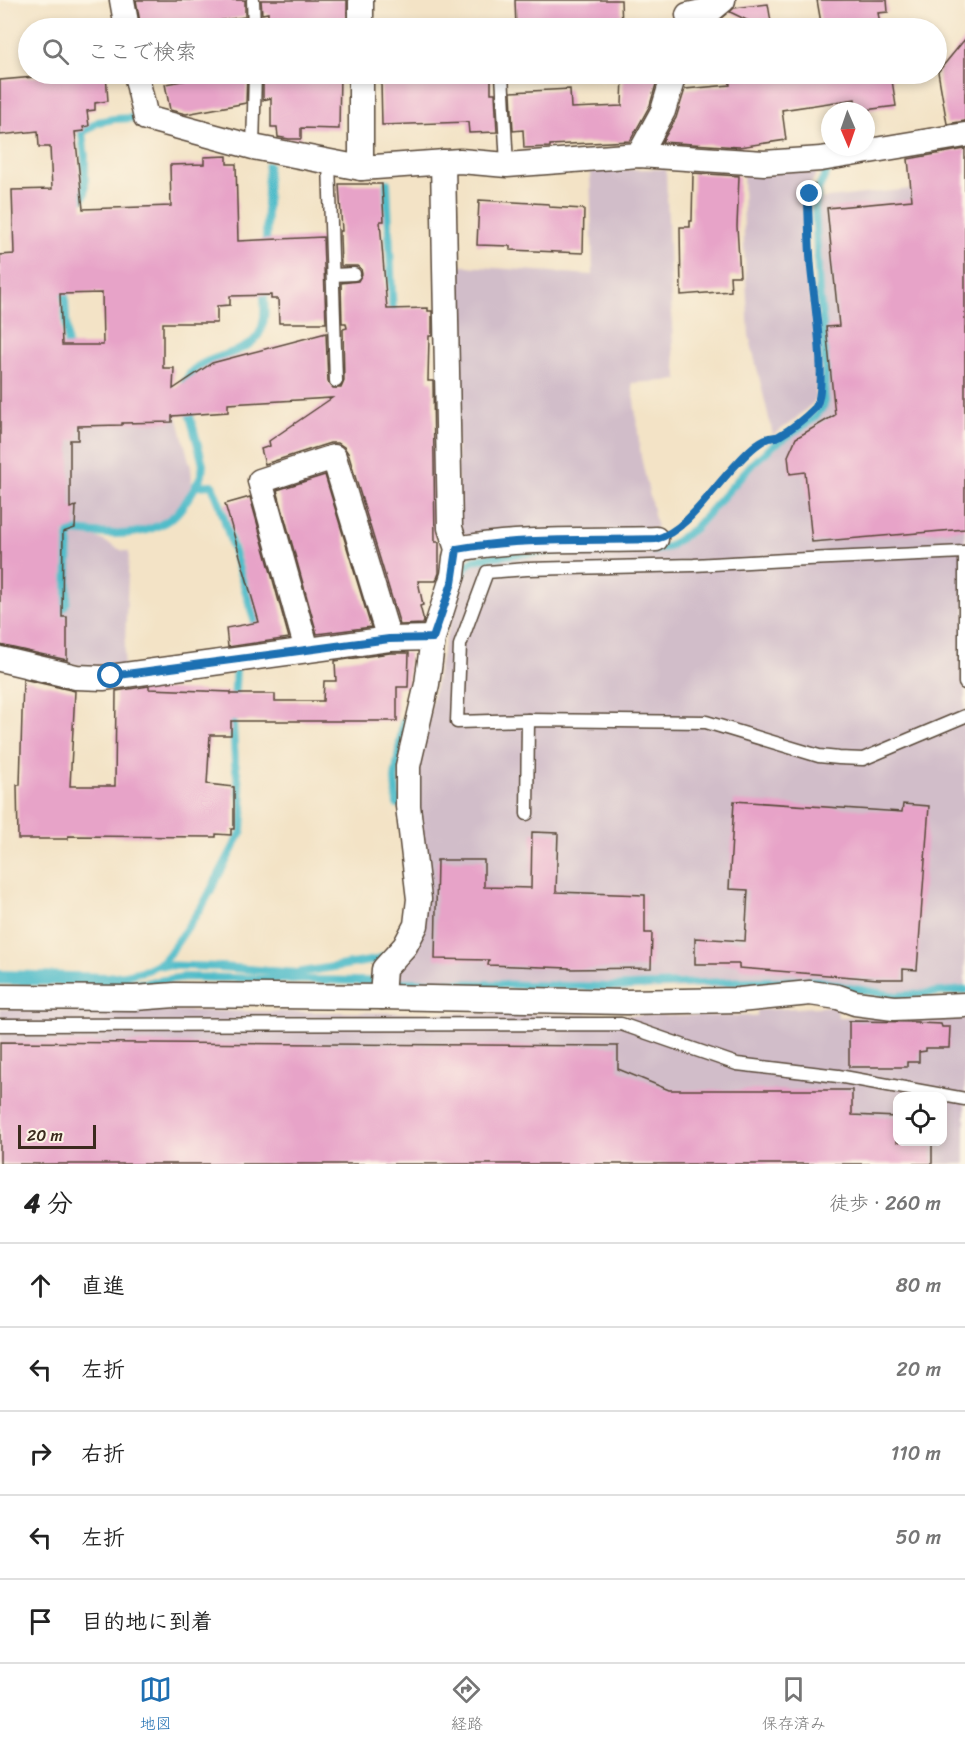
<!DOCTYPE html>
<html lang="ja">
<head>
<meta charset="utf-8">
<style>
	:root { --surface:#fff; --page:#f2f2f2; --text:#222; --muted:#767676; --line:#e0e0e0; --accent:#1f6fb2 }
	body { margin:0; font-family:Sriracha,"Klee One",sans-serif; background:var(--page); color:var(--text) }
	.controls { position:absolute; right:18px; bottom:18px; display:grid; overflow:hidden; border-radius:12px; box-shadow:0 3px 9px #0003 }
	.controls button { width:54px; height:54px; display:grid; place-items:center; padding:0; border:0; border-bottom:2px solid var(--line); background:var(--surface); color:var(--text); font:30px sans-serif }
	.compass { position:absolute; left:821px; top:102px; width:54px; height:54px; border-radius:50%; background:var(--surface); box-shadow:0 3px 9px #0003; rotate:178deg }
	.scale { position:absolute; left:18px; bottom:15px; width:78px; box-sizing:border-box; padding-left:6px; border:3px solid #3b2a1e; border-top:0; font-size:16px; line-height:21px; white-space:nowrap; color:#3b2a1e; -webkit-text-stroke:4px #fcf5e5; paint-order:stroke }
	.stop { position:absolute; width:18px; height:18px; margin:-14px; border:4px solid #1f6fb2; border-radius:50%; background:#fff }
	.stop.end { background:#1f6fb2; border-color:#fff; box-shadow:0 2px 6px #0008 }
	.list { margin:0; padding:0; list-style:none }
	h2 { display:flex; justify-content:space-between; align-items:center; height:78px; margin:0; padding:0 24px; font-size:26px }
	h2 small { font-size:20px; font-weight:400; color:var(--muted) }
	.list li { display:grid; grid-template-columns:39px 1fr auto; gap:18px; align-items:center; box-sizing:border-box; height:84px; padding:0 24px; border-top:2px solid var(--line) }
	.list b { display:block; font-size:22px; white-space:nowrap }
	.list em { font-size:20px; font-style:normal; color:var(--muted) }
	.icon { flex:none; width:33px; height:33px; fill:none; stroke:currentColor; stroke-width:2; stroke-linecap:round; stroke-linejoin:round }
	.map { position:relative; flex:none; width:965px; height:1164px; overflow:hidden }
	.search { position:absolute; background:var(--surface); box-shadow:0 3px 9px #0003; left:18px; right:18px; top:18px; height:66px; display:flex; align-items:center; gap:15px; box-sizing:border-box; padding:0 21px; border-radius:33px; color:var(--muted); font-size:22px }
	.sheet { height:498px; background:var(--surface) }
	nav { display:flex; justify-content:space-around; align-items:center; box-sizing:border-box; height:84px; border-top:2px solid var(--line); background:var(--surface); font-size:16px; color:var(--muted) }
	nav a { display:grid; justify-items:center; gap:3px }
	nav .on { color:var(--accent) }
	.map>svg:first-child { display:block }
	.industrial { fill:#d1bdc9; fill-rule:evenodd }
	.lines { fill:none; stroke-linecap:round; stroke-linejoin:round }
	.stream { stroke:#4fbcc9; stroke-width:8 }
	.building { fill:#e7a3c8; fill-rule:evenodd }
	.service-casing { stroke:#574637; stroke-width:15 }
	.minor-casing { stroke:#574637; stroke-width:27 }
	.path { stroke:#574637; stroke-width:4; stroke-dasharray:1.5 4.5; stroke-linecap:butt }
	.service { stroke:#fff; stroke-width:12 }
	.minor { stroke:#fff; stroke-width:24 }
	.route { stroke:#1f6fb2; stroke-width:8 }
</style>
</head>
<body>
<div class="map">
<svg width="965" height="1164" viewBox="0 0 965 1164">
	<rect width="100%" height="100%" fill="#fcf5e5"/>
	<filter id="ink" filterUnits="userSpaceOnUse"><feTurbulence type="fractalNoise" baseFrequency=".0167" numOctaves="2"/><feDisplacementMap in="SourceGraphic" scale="12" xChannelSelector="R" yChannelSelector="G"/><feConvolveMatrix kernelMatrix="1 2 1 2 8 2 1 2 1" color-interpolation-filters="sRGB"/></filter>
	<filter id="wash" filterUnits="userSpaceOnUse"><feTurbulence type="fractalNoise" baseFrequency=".008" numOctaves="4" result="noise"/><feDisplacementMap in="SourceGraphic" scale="24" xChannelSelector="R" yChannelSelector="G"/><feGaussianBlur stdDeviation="1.35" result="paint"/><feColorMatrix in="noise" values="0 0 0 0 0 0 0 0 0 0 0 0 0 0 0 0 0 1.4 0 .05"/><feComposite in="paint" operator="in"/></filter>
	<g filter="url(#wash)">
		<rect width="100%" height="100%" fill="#f3e3c6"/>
		<g class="industrial">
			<polygon points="666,169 673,349 678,380 632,383 641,457 657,528 474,538 463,534 459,530 451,265 593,275 590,170"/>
			<polygon points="819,169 806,193 804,212 806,270 815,339 816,380 815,401 793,421 773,435 749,335 744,243 743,171"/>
			<polygon points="965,183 965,992 897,999 811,984 611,991 392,985 392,977 409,952 417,773 442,653 463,578 467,568 472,563 487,559 545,555 659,553 676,546 693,534 755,465 814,420 827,406 826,333 818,248 816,216 818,199"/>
			<polygon points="0,383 174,405 191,468 192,479 190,493 178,511 162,522 151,528 135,531 113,533 72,531 72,533 90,534 121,550 129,552 124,666 94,668 0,653"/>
			<path d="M 837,1006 L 838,1017 L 965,1018 L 965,1164 L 0,1164 L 0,1009 L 757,1016 L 757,1010 ZM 898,1096 L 942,1096 L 942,1142 L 898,1142 Z"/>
		</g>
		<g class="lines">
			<g class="stream">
				<polyline points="387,183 393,317"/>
				<polyline points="74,203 82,198 85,194 85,157 82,133 98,122 114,119 134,118"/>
				<polyline points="266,248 268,166"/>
				<polyline points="64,284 68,353"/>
				<path d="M 184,387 C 190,352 243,361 259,334 C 267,320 264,302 264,287"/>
				<polyline points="195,486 212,485 220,505 256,626 255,645 247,649"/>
				<polyline points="654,550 668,547 695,528 753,463 774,445 813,419 824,406 825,369 824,333 819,291 815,208 818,190 829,167"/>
				<path d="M 463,573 C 465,568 467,564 471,562 C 484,554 540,553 558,552"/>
				<path d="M 63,608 L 67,601 L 69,535 L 70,533 L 75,531 C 107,535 146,539 174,516 C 181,510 185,502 191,494 C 197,484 203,476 203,464 L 187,405"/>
				<polyline points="397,804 395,779 403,723 406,721"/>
				<polyline points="157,965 220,967 297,973 376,960 383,957"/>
				<polyline points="0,974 107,977 125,975 147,970 163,961 169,954 204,903 242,831 243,808 235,763 233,724 236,667"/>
				<polyline points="0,981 123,983 144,983 185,977 610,987 747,981 818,981 844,987 896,996 965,990"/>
			</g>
		</g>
		<g id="blocks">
			<g class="building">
				<polygon points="136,0 245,0 245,17 169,28 141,28"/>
				<polygon points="261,0 347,0 347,28 268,28 268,13 262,14"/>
				<polygon points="515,0 621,0 622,28 516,28"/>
				<polygon points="817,0 887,0 888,12 878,13 881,28 838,28 837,20 821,23"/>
				<polygon points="768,4 772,28 763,28 730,12 734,8"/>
				<polygon points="965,39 965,121 947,124 938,72"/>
				<path d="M 46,74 L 106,74 L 108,101 L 95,103 L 95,110 L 87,111 L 89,126 L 83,127 L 84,131 L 75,132 L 83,209 L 171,206 L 170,165 L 204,164 L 204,157 L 227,156 L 227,164 L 236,164 L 238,241 L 323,237 L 326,323 L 279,323 L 278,299 L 271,299 L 271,295 L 230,296 L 230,305 L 217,306 L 217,323 L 163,323 L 163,368 L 174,368 L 173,389 L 212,363 L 326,333 L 328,382 L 333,388 L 341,388 L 344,381 L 343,329 L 347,328 L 346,323 L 342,323 L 341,283 L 358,281 L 362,274 L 361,269 L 357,266 L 341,266 L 340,236 L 340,231 L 342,231 L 339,184 L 382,184 L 384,221 L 380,221 L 387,309 L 428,308 L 428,311 L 432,311 L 432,336 L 429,336 L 428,381 L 433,381 L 435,542 L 439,542 L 439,573 L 436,581 L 418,581 L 423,605 L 420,606 L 424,621 L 423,624 L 400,625 L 348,453 L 344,447 L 338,443 L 330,443 L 265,464 L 261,449 L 270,446 L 269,441 L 332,398 L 228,404 L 228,412 L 172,416 L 172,422 L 122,423 L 122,425 L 78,426 L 78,440 L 70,440 L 70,508 L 76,506 L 75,528 L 63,532 L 62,617 L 67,617 L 67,660 L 0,645 L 0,255 L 14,254 L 12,190 L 52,189 L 50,147 L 39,147 L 38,131 L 0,135 L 0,80 L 46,76 ZM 102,293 L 103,345 L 62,345 L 60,294 Z"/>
				<polygon points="221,74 247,74 246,103 186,114 170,110 165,84"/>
				<polygon points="263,74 340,74 339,129 301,128 301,139 289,139 278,137 277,127 271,127 271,98 263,100"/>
				<polygon points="466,74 491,74 491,93 495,93 497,132 469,133 468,122 382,125 381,82 466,80"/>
				<polygon points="623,74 659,74 650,105 630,141 550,145 550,147 524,148 523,130 513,131 511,92 570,89 571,108 622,106"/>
				<polygon points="729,74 891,74 896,106 857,111 855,99 782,110 786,140 739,147 662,142 676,118 685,89 730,85"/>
				<polygon points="965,149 965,529 812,542 805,472 790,474 788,456 796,438 835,415 826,327 839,326 827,208 912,200 908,159"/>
				<polygon points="693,173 739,176 737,226 740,276 730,276 731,291 681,295 680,227 690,227 690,221 692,221"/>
				<polygon points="479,200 549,204 549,207 584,209 583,253 510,250 510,246 477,245"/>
				<polygon points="325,475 371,627 317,634 277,490"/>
				<polygon points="250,497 289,638 228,647 226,628 259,622 225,504"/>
				<polygon points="390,653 409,653 408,687 397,687 397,721 231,721 231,735 210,735 207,784 234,787 234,829 231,829 231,835 216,834 216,837 68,836 68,839 18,839 17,785 20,785 23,679 75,691 70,786 115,786 116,691 149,686 149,689 231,692 231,694 275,694 275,701 323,701 324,681 336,681 335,661"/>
				<polygon points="734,801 902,812 903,804 929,806 917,970 903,969 903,979 878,979 739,968 739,964 695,964 695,938 745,941 748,890 729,889"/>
				<polygon points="532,832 558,833 556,892 645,895 645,933 652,933 651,968 569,969 569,968 488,965 489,960 435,959 437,860 484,860 484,887 531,888"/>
				<polygon points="849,1021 918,1022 918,1023 941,1024 942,1027 950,1027 949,1048 926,1048 926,1051 919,1052 919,1062 907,1062 907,1067 849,1067"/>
				<polygon points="0,1042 618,1046 618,1069 669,1090 852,1090 852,1115 897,1117 897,1142 932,1142 932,1164 0,1164"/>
			</g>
		</g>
	</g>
	<g filter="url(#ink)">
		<use href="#blocks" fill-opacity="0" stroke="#574637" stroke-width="1.5"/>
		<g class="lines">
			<g class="service-casing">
				<g id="service">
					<polyline points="253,0 254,28"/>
					<polyline points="502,74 507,165"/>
					<polyline points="253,147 255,74"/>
					<polyline points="329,162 336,381"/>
					<polyline points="333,275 354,274"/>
					<polyline points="965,552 965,683"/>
					<polyline points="528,720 457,722 460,645 487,572 527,569 694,565 786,560 964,552"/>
					<polyline points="527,814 528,720 706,722 819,756 839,758 863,759 965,716"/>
					<polyline points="0,1025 621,1024 737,1064 838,1076 965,1099"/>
				</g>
			</g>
			<g class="minor-casing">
				<g id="minor">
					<polyline points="122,0 127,28"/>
					<polyline points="361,0 361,28"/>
					<polyline points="688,15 711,10 723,0"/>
					<polyline points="136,74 146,118 253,147 361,168 460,161 507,165 639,155 764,163 821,159 965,135"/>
					<polyline points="361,74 361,168"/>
					<polyline points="639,155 663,111 674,74"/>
					<path d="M 457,549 C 523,537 589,541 656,539"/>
					<polyline points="307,650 260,481 334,457 389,639"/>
					<polyline points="0,659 76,677 103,678 389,639 433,638"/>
					<polyline points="0,997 135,998 175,995 382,997 626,1002 739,1000 810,993 838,997 855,1003 894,1008 965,1005"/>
					<polyline points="382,997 384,969 405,946 416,925 419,899 408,806 408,766 427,684 433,638 453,575 455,558 457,549 450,528 443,162"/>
				</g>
			</g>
			<path class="path" d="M 676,530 C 704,507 724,472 753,448 C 757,445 763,439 768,437 C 776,435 769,440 777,437 C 786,433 815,410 819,401 L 820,340 L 811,268 L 808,204 L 814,183"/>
			<use href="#service" class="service"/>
			<use href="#minor" class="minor"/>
		</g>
	</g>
	<g class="lines" filter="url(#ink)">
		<path class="route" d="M 111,676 L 389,639 L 433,638 L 452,583 L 457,549 C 523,537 589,541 656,539 C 686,531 710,492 732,469 C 741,459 753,445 766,439 C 770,437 775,438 779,436 C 791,429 805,418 815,408 C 829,391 813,293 811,268 C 809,247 809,225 808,204 L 810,194"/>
	</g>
</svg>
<div class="controls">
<button><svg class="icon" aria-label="locate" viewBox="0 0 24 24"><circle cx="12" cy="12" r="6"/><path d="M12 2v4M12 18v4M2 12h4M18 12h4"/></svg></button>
</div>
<svg class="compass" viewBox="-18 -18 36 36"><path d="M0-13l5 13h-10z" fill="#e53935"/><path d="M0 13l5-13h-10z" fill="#767676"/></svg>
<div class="scale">20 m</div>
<div class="stop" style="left:111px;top:676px"></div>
<div class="stop end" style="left:810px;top:194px"></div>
<div class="search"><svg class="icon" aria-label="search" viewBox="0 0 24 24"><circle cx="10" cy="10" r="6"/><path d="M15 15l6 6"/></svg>ここで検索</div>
</div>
<section class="sheet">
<h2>4 分<small>徒歩 · 260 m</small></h2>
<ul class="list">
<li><svg class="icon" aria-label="ahead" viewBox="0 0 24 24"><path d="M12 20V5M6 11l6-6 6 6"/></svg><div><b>直進</b></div><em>80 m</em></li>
<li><svg class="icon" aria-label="left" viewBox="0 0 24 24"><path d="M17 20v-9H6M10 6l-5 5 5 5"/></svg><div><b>左折</b></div><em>20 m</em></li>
<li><svg class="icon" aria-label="right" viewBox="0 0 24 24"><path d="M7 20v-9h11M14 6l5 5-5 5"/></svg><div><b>右折</b></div><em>110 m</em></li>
<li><svg class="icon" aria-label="left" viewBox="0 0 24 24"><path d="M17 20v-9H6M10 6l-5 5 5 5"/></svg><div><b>左折</b></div><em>50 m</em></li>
<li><svg class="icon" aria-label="arrive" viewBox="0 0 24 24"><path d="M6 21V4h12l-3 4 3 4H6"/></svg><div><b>目的地に到着</b></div></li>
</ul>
</section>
<nav>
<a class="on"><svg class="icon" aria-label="map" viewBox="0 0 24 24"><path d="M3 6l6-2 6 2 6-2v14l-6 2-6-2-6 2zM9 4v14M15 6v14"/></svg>地図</a>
<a><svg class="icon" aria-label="directions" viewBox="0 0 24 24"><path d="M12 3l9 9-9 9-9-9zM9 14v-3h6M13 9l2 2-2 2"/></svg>経路</a>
<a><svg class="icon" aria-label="saved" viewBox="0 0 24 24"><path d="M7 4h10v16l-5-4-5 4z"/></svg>保存済み</a>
</nav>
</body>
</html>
